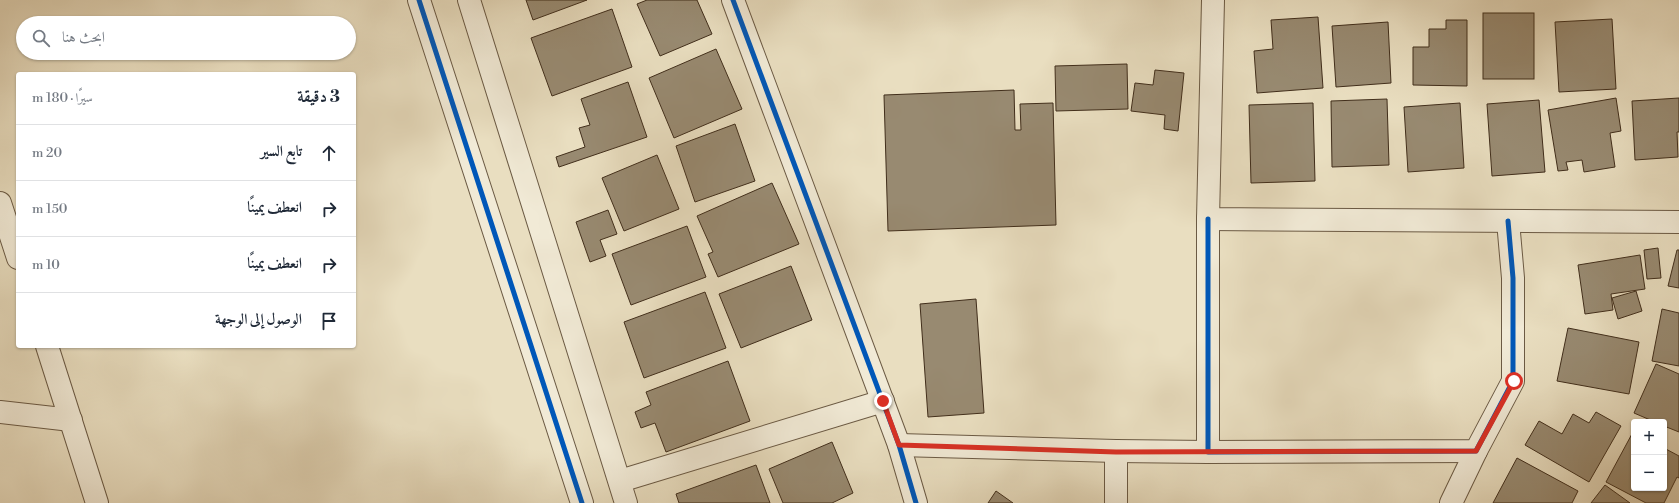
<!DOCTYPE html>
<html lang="ar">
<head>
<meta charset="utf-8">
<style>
	:root { --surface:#fff; --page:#f2f2f3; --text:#1f2937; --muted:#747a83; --line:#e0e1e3 }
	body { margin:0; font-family:"Libre Bodoni",Amiri,serif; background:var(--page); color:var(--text); direction:rtl }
	.controls { position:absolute; right:12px; bottom:12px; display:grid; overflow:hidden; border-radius:4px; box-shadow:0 1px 3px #0004 }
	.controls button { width:36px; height:36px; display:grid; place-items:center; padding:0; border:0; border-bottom:1px solid var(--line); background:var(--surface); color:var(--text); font:20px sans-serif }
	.stop { position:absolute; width:12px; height:12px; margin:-9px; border:3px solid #d93025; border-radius:50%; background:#fff }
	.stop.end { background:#d93025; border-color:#fff; box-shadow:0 1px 4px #0008 }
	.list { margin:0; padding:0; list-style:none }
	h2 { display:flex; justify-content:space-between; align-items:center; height:52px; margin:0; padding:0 16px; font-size:17px }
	h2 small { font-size:13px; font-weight:400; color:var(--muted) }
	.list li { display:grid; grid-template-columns:26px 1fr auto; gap:12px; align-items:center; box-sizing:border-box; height:56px; padding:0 16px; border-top:1px solid var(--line) }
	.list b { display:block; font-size:15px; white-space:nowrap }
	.list em { font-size:13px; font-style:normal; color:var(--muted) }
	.icon { flex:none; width:22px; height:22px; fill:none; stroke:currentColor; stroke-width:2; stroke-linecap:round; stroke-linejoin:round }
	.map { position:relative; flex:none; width:1679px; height:503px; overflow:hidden; direction:ltr }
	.search { position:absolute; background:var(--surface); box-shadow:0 1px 3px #0004; left:16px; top:16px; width:340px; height:44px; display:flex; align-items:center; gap:10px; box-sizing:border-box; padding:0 14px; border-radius:22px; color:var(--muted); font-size:15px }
	.panel { position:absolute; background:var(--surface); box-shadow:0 1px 3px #0004; left:16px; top:72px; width:340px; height:276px; border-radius:4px; direction:rtl }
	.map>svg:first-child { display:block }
	.building { fill:#988a71; stroke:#412e1b }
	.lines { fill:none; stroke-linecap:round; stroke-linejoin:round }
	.minor-casing { stroke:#6b5a44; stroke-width:24 }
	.tertiary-casing { stroke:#6b5a44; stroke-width:24 }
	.minor { stroke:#f1ead6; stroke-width:22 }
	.tertiary { stroke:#f1ead6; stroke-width:22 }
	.cycleway-casing { stroke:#f1ead6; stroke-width:8 }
	.cycleway { stroke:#0057b8; stroke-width:5 }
	.route { stroke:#d93025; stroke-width:5 }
</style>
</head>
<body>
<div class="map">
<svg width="1679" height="503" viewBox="0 0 1679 503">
	<rect width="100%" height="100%" fill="#e9dec0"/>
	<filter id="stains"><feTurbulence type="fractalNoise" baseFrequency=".005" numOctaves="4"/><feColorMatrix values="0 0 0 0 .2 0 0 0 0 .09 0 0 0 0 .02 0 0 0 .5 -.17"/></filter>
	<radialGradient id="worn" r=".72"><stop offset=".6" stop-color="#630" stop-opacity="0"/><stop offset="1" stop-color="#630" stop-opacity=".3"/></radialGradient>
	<g class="building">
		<polygon points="526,0 587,0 533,20"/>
		<polygon points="647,0 697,0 712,34 660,56 637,4"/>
		<polygon points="612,9 632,67 552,96 531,38"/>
		<rect x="1483" y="13" width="51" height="66"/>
		<polygon points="1318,17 1323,88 1257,93 1254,51 1273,49 1271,20"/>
		<polygon points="1612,19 1616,89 1559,92 1555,22"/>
		<polygon points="1446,20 1467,20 1467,86 1413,85 1413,47 1429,47 1429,29 1446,29"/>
		<polygon points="1388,22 1391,83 1336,87 1332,26"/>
		<polygon points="716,49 742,109 674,138 649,78"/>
		<polygon points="1127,64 1128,109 1056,111 1055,66"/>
		<polygon points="1155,70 1184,73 1178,131 1164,129 1165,115 1131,111 1135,83 1153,85"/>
		<polygon points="628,82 647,137 559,167 556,157 585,147 579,128 590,125 581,99"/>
		<polygon points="1014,90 1015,130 1021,130 1020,104 1053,103 1056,225 888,231 884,95"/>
		<polygon points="1616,98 1621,131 1610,133 1615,167 1584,172 1582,160 1566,162 1568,170 1558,171 1548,110"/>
		<polygon points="1679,98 1679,132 1677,132 1678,157 1635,160 1632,101"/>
		<polygon points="1387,99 1389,165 1332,167 1331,101"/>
		<polygon points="1539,100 1545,172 1492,176 1487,104"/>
		<polygon points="1313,103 1315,181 1251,183 1249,105"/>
		<polygon points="1460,103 1464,168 1408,172 1404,107"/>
		<polygon points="735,124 755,181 695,202 676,146"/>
		<polygon points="657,155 679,209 624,231 602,178"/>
		<polygon points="772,183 799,244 718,277 708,254 713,252 697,216"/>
		<polygon points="608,210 617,234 600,240 606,256 590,262 576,222"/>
		<polygon points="687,226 706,277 631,305 612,254"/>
		<polygon points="1658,248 1661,278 1647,279 1644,250"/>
		<polygon points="1677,250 1679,250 1679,288 1668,286"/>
		<polygon points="1640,255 1645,289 1611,294 1613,310 1585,314 1578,265"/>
		<polygon points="791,266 812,320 741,348 719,294"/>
		<polygon points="1636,291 1642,311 1618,319 1612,298"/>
		<polygon points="705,292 726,348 644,378 624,322"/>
		<polygon points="976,299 984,413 928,417 920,304"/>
		<polygon points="1662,309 1679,313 1679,366 1652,361"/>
		<polygon points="1568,328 1639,342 1629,394 1557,381"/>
		<polygon points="728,361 750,421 666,452 655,423 641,428 635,412 651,405 646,392"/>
		<polygon points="1656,364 1679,374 1679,432 1664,426 1664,422 1655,422 1634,413"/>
		<polygon points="1596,412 1621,426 1589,482 1525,445 1539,421 1562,434 1573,414 1589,423"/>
		<polygon points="1633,432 1634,432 1634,488 1664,488 1664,448 1679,456 1679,478 1677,477 1664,503 1646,503 1606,482"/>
		<polygon points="832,442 853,493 832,503 783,503 769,469"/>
		<polygon points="1517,458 1578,491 1572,503 1493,503"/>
		<polygon points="756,465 770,503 679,503 676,494"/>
		<polygon points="1605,485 1630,503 1591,503"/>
		<polygon points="996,491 1013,503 988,503"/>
	</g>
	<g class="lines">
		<g class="minor-casing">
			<g id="minor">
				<polyline points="733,0 899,445 916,503"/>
				<polyline points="1213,0 1208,219 1679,222"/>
				<polyline points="0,203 18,258"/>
				<polyline points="1208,219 1208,452 1476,451 1513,381 1513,278 1508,221"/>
				<polyline points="47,346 97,503"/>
				<polyline points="0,412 71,420"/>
				<polyline points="899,445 1116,451 1208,452"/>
				<polyline points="1116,451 1116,503"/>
				<polyline points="620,481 883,401"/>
				<polyline points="1451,503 1476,451"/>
			</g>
		</g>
		<g class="tertiary-casing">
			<g id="tertiary">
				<polyline points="419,0 582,503"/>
				<polyline points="469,0 626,503"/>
			</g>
		</g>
		<use href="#minor" class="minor"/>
		<use href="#tertiary" class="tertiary"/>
		<g class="cycleway-casing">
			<g id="cycleway">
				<polyline points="419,0 582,503"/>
				<polyline points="733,0 899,445 916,503"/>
				<polyline points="1208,219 1208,452 1476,451 1513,381 1513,278 1508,221"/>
			</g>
		</g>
		<use href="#cycleway" class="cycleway"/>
	</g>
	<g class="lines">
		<polyline class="route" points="883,401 899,445 1116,452 1476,451 1514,381"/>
	</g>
	<rect width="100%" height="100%" filter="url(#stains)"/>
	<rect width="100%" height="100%" fill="url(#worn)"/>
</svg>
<div class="controls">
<button>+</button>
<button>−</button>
</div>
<div class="stop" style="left:1514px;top:381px"></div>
<div class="stop end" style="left:883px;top:401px"></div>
<div class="search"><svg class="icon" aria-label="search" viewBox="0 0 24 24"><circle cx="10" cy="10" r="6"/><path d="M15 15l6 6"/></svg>ابحث هنا</div>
<section class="panel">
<h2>3 دقيقة<small>سيرًا · 180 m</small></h2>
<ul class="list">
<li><svg class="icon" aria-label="ahead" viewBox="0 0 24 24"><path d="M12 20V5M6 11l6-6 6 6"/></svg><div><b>تابع السير</b></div><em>20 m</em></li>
<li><svg class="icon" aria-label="right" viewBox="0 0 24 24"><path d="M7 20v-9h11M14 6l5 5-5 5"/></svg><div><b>انعطف يمينًا</b></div><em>150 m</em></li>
<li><svg class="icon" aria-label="right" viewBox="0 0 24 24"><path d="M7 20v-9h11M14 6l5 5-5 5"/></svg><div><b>انعطف يمينًا</b></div><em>10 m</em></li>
<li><svg class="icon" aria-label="arrive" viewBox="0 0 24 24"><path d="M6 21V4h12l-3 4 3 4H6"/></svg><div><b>الوصول إلى الوجهة</b></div></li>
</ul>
</section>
</div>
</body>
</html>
